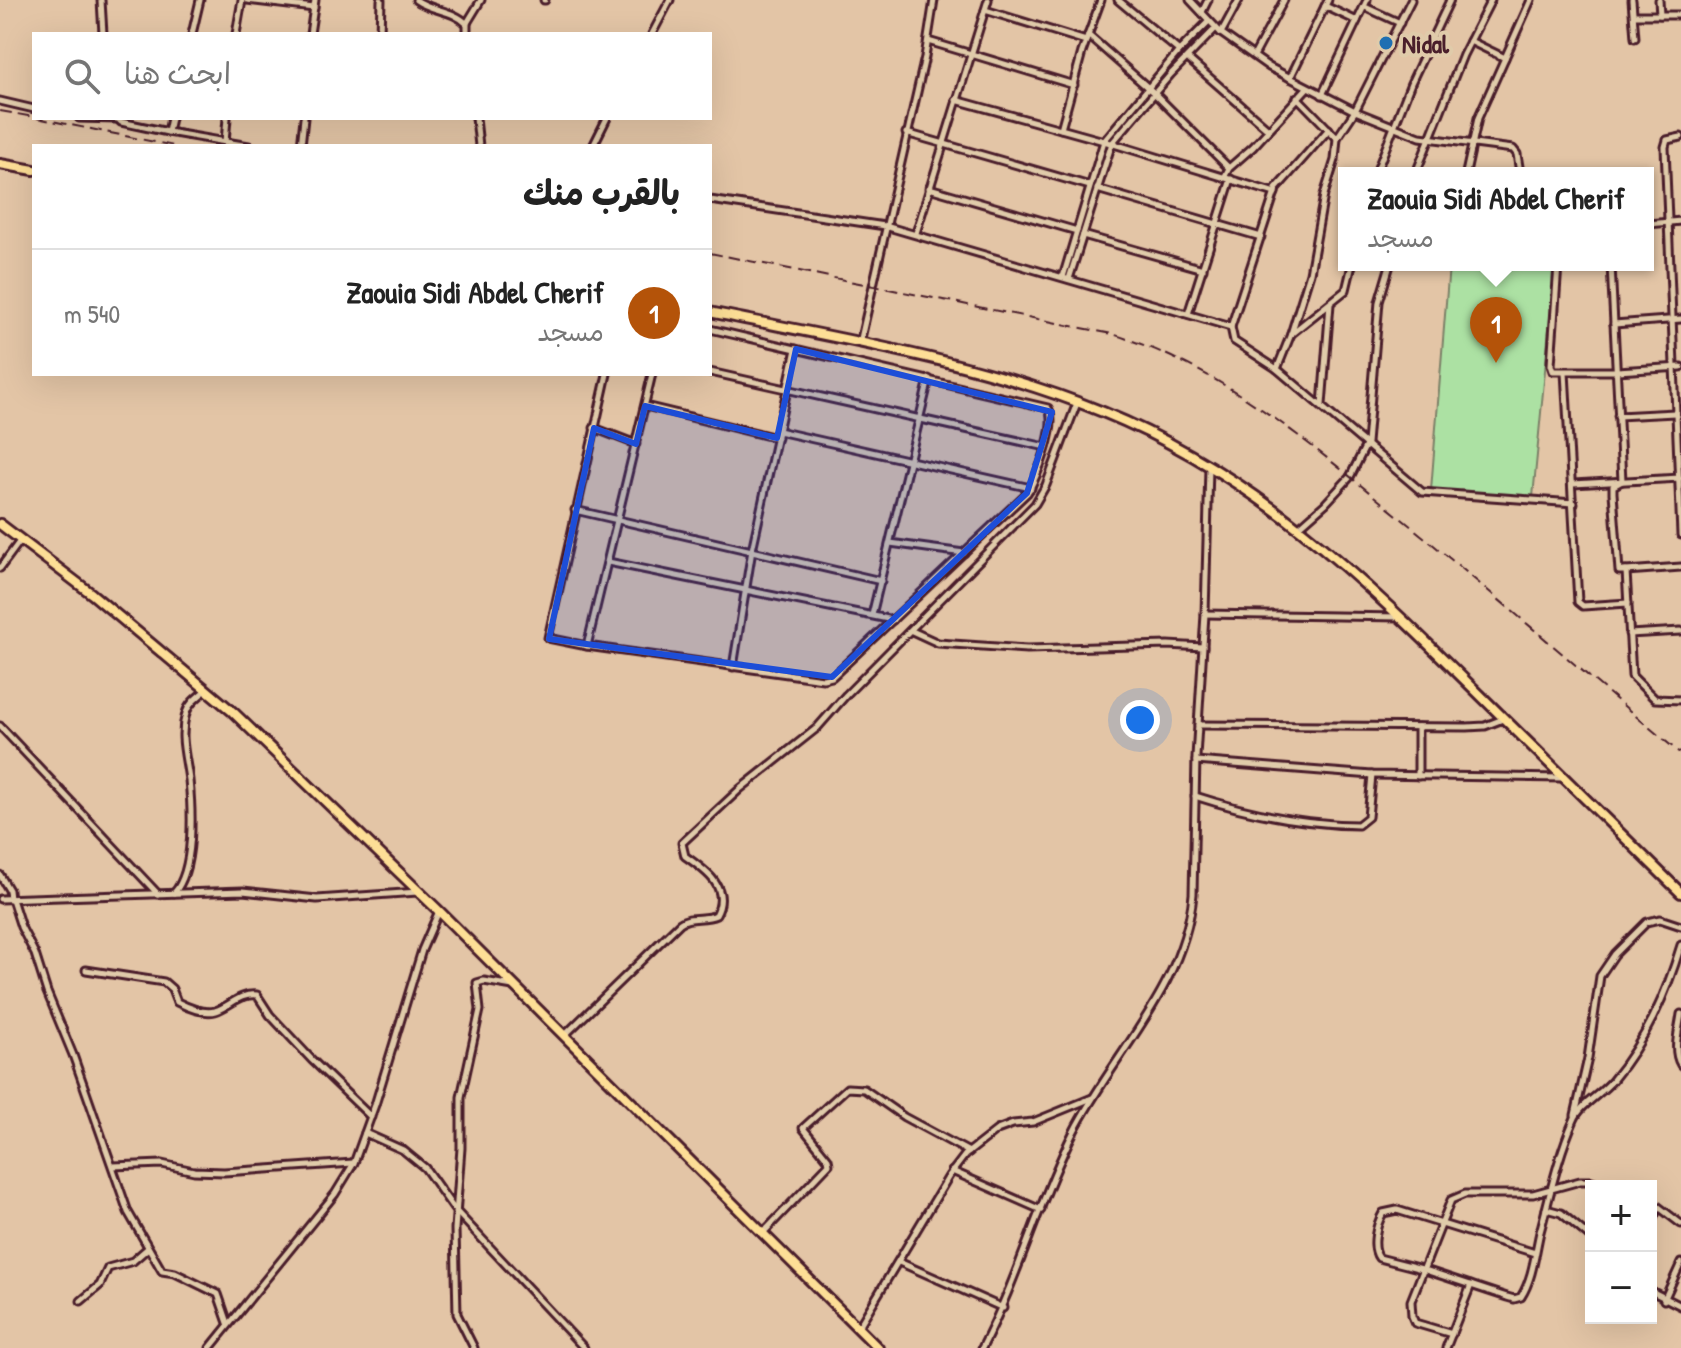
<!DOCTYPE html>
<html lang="ar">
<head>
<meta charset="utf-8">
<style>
	:root { --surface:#fff; --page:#f2f2f2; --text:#222; --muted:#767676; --line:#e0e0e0; --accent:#b45309 }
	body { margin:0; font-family:"Patrick Hand","Playpen Sans Arabic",sans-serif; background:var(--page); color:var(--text); direction:rtl }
	.controls { position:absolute; right:24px; bottom:24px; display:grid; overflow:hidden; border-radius:0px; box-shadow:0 8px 32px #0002 }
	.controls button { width:72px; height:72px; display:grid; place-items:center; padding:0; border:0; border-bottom:2px solid var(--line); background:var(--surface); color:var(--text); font:40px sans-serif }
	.you { position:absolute; left:1140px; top:720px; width:28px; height:28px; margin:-20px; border:6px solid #fff; border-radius:50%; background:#1a73e8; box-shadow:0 0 0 12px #1a73e833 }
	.badge { display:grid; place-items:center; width:52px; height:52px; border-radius:50%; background:var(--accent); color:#fff; font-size:26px; font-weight:700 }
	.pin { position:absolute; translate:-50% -66px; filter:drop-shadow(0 2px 4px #0008) }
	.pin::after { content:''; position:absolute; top:42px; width:28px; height:24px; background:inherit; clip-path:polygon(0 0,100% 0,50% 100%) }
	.popup { position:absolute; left:1338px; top:167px; width:316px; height:104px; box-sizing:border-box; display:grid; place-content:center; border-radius:0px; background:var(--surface); filter:drop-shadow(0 2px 6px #0005); font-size:26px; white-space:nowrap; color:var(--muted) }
	.popup b { font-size:30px; color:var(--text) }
	.popup::after { content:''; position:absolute; left:50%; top:100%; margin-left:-16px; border:16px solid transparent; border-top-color:var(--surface) }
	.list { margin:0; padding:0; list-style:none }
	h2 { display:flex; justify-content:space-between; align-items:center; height:104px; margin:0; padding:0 32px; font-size:34px }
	h2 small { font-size:26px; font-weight:400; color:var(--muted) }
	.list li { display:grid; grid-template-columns:52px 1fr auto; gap:24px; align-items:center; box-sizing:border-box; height:128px; padding:0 32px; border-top:2px solid var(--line) }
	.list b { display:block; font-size:30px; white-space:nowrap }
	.list p { margin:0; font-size:26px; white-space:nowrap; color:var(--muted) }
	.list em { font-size:26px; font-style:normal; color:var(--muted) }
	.icon { flex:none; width:44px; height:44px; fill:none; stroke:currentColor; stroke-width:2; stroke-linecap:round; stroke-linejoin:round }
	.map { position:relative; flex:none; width:1681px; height:1348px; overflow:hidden; direction:ltr }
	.search { position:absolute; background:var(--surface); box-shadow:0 8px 32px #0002; left:32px; top:32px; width:680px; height:88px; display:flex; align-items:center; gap:20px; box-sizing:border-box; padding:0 28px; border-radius:0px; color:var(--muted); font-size:30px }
	.panel { position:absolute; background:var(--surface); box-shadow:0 8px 32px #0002; left:32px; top:144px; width:680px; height:232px; border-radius:0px; direction:rtl }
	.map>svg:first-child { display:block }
	.green { fill:#ace1a3; stroke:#7b8067; stroke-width:2 }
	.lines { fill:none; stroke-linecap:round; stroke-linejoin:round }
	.street-casing { stroke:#4a1f2b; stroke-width:11 }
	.primary-casing { stroke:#4a1f2b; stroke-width:14 }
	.street { stroke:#e0cbaa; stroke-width:5 }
	.primary { stroke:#fdde96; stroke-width:8 }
	.rail { stroke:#4a1f2b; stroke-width:2; stroke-dasharray:12 6; stroke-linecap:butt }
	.marked { fill:#1d4ed8; fill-opacity:0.2; stroke:#1d4ed8; stroke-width:6; stroke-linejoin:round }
	.poi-dot { fill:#1f6fb2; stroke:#e0cbaa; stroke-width:3 }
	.labels { text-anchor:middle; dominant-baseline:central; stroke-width:8; stroke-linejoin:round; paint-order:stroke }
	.poi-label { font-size:26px; font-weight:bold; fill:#4a1f2b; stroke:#e0cbaa; text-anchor:start }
</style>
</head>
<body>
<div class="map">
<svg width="1681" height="1348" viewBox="0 0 1681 1348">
	<rect width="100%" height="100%" fill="#e3c5a6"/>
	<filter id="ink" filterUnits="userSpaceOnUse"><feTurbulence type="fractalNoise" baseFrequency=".0125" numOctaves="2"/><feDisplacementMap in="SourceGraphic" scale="16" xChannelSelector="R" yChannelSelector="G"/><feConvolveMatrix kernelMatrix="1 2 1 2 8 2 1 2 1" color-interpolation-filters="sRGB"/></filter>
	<g filter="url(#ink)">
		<polygon class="green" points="1449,265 1555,265 1533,497 1431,490"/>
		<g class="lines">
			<g class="street-casing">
				<g id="street">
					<polyline points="101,0 103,34"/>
					<polyline points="247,0 314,8"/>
					<path d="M 416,0 C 431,11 454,10 467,24 L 467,34"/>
					<polyline points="544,0 545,0"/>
					<polyline points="1118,0 1179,51"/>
					<polyline points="1190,0 1221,33 1269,67 1355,111 1420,137 1513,149 1517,154 1520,173"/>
					<polyline points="1632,0 1635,38"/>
					<polyline points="1659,0 1660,15"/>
					<polyline points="1325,6 1357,21"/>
					<polyline points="1365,7 1400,23"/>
					<polyline points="985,10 1086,41"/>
					<polyline points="1202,12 1208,0"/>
					<polyline points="1634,15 1681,15"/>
					<polyline points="467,23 481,0"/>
					<polyline points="1221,33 1239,0"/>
					<polyline points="192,34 200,0"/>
					<polyline points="236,34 242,0"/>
					<polyline points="310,34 315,0"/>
					<polyline points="380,34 381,0"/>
					<polyline points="652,34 670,0"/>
					<polyline points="1088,35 1154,93 1229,168"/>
					<polyline points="928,41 1074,85"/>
					<polyline points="1470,41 1505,58"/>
					<polyline points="1254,56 1284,0"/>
					<polyline points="1187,58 1268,129"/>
					<polyline points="1290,78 1328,0"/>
					<polyline points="1322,95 1367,0"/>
					<polyline points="1297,97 1337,138"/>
					<polyline points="956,100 1104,141 1275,193"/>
					<polyline points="0,101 34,109"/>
					<polyline points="79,118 117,119"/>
					<polyline points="117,118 121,122 168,132"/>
					<polyline points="171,118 168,132 249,146"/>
					<polyline points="476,118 479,146"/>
					<polyline points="1061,129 1082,52 1101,0"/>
					<polyline points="1329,129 1276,189 1231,327 1234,341 1277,369 1422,492 1574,503"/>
					<polyline points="906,133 1090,186"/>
					<polyline points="1681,137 1667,140 1665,147 1681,535"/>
					<polyline points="225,142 227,118"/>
					<polyline points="301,146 304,118"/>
					<polyline points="593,146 607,118"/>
					<polyline points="1376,173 1411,83 1450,0"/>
					<polyline points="1416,173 1463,55 1491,0"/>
					<polyline points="1466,173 1478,118 1531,0"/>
					<polyline points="1224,178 1229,168 1253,147 1307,88"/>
					<polyline points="929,188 1077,231"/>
					<polyline points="1097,189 1261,237"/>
					<polyline points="710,200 885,226 1231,327"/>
					<polyline points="1648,224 1681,221"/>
					<polyline points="916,233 988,0"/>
					<polyline points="1083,235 1203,269"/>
					<polyline points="1558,265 1551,365 1553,371 1617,371 1681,367"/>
					<polyline points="1611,265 1622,481 1613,486 1613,493 1619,571 1626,571 1632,676 1655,699 1681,700"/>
					<polyline points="1063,277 1104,141 1179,51 1209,21"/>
					<polyline points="1069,279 1112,143 1171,74 1216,28"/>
					<polyline points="1188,314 1231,179"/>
					<polyline points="1614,324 1681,319"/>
					<polyline points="1291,334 1310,273 1324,195 1335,160 1337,138 1355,111 1411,0"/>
					<polyline points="860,343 925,57 934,0"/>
					<polyline points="1277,369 1291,334 1346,290 1352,265"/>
					<polyline points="710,372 1046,447"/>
					<polyline points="1565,372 1578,602 1583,606 1628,603"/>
					<path d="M 607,374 L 548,638 L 587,646 L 823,679 L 832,677 L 1027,493 C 1037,479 1059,422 1048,408 L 710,329"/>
					<polyline points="1322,405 1330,304"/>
					<polyline points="645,406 777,438"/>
					<polyline points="1618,416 1675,413"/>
					<polyline points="594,428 636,444"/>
					<polyline points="778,431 1031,488"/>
					<polyline points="1573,484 1680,478"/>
					<polyline points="575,510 881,581"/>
					<polyline points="1299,527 1325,504 1350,477 1367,443 1379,302 1390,265"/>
					<polyline points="890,543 964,553"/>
					<polyline points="608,562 893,620"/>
					<polyline points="0,568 20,541"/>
					<polyline points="1626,571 1681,567"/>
					<polyline points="1205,614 1400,617"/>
					<polyline points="872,615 929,379"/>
					<polyline points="912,631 938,643 1027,649 1168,645 1203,647"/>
					<polyline points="1629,634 1681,631"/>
					<polyline points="587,646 652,374"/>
					<polyline points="733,667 752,550 796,349"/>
					<polyline points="1198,725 1467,727 1485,726 1503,719"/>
					<polyline points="0,726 158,894"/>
					<polyline points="1196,761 1372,775 1563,778"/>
					<polyline points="1418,776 1418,727"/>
					<path d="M 1195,796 C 1247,813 1303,824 1358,825 L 1368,817 L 1372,775"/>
					<polyline points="0,875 9,890 10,899"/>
					<path d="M 174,893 C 195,870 192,810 189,780 C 186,756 179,737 186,713 C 189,703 198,697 206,690"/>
					<polyline points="0,899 243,891 317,899 418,892"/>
					<polyline points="12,899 21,927 35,954 47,992 73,1055 128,1212 162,1271 175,1273 218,1294 228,1323"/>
					<path d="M 86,970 L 164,982 L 172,989 L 177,1002 C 187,1007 204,1014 215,1011 C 231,1006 239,993 257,995 L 270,1015 L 312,1060 L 371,1117"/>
					<path d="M 1681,1014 C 1679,1030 1672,1051 1681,1065"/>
					<path d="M 564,1036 L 680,923 C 690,915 704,921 716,915 C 731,887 705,870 685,856 L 682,843 L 740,789 L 817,728 L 846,695 L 1035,504 L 1046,485 L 1077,403"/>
					<polyline points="1575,1115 1588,1058 1600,976 1615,954 1647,922 1660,919 1681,926"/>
					<polyline points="365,1133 403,1150 425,1168 454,1209 584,1348"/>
					<polyline points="113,1166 162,1164 194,1171 224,1172 353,1163"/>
					<polyline points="952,1171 1041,1210"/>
					<polyline points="1651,1201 1681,1224"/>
					<polyline points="1546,1209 1561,1213 1591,1238"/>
					<polyline points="1651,1223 1658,1208"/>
					<polyline points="762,1234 829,1164 828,1159 803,1128 847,1088 864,1089 904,1117 969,1152"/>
					<path d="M 1535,1253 L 1397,1210 L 1383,1213 C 1376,1225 1371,1247 1379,1258 L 1422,1269 L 1507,1297 L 1514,1299 L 1521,1297 C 1533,1278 1535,1253 1540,1232 C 1550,1195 1558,1156 1574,1120 C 1580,1105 1601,1094 1612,1081 C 1646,1040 1666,995 1681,945"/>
					<polyline points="899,1262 1003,1308"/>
					<polyline points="1651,1291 1681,1306"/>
					<polyline points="1664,1300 1681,1263"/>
					<polyline points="81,1301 100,1285 108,1268 133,1261 148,1248"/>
					<polyline points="858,1328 949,1176 965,1155 997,1130 1013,1124 1033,1122 1092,1098"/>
					<polyline points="1452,1334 1415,1323 1412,1316 1411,1301 1451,1200 1465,1194 1533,1194 1580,1181 1592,1181 1603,1186"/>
					<polyline points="210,1348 335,1194 354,1163 375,1105 422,950 439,911"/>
					<polyline points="474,1348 457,1314 455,1229 461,1148 461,1097 480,1010 477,983 484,981 513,986"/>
					<path d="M 982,1348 C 1018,1279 1038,1203 1073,1133 C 1113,1054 1185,987 1193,894 L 1196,757 L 1205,614 L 1209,467"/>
					<polyline points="1446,1348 1471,1285"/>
				</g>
			</g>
			<g class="primary-casing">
				<g id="primary">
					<polyline points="0,164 34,170"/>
					<path d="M 710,312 C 841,339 979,361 1103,412 C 1253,473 1361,577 1474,689 C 1543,757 1612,825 1681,893"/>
					<polyline points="0,524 92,594 233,712 439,911 878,1348"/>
				</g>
			</g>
			<use href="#street" class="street"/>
			<use href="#primary" class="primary"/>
			<g class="rail">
				<polyline points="0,111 34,117"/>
				<polyline points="37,118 174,146"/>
				<path d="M 710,253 L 1112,334 C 1223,368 1309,443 1397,515 C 1493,593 1586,675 1681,754"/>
			</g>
		</g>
	</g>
	<path class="marked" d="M 796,349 L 1052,412 L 1027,493 L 832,677 L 549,639 L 594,428 L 636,444 L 645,406 L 777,438 Z"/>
	<circle class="poi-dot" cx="1386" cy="43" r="8"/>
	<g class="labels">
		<g class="poi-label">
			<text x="1402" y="43">Nidal</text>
		</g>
	</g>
</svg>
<div class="controls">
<button>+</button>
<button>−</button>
</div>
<div class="you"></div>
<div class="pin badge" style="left:1496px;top:363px">1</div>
<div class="popup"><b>Zaouia Sidi Abdel Cherif</b>مسجد</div>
<div class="search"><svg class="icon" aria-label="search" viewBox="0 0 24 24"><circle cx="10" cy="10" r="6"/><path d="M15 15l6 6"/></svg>ابحث هنا</div>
<section class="panel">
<h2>بالقرب منك<small></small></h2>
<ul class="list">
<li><span class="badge">1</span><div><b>Zaouia Sidi Abdel Cherif</b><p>مسجد</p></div><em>540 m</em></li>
</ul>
</section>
</div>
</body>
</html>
